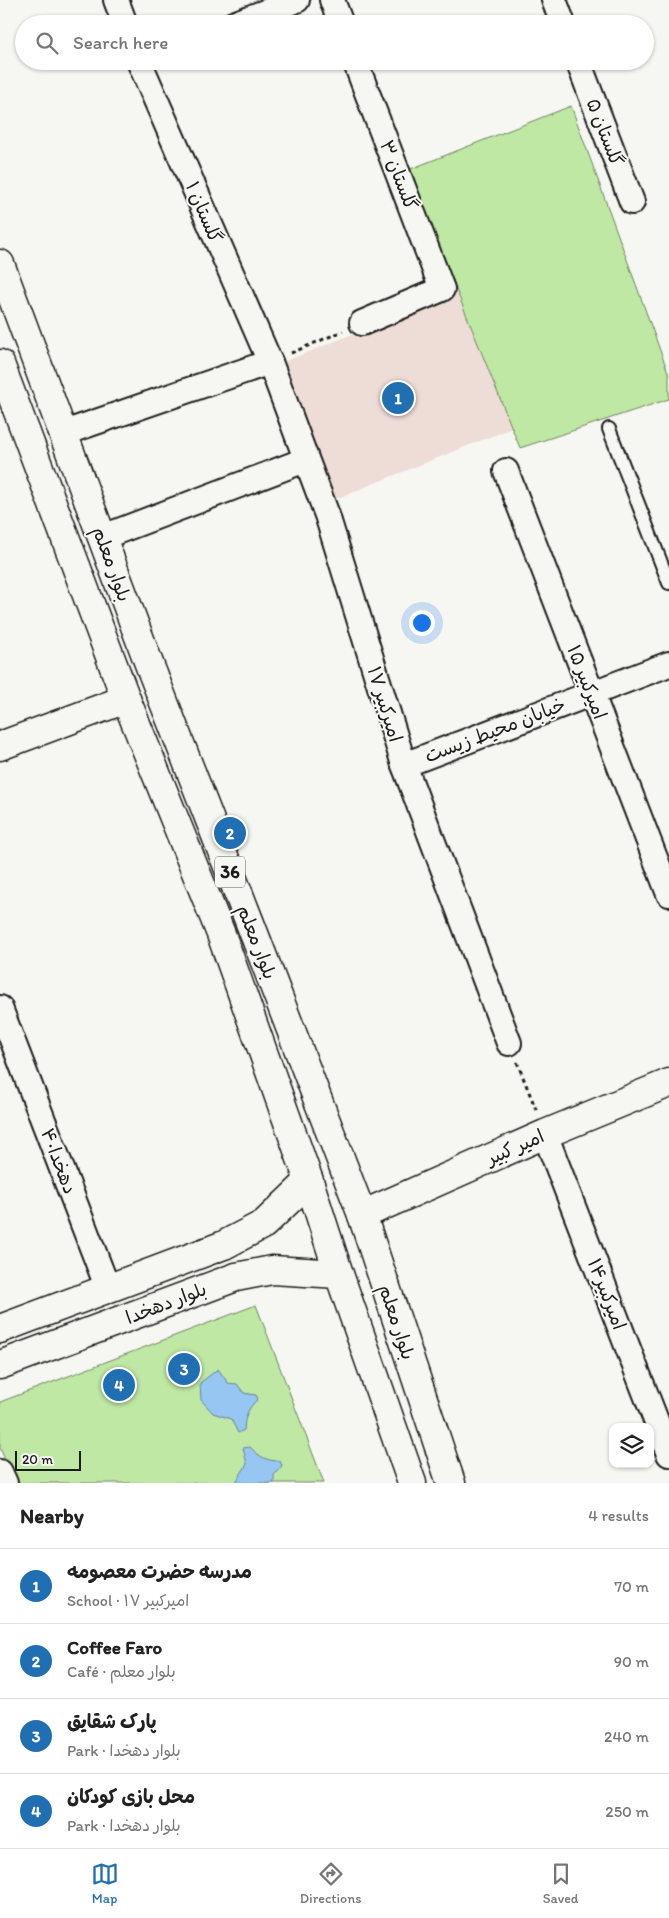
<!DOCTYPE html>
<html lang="en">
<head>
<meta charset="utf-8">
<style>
	:root { --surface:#fff; --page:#f6f6f6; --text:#222; --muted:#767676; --line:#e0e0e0; --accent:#1f6fb2 }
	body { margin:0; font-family:Itim,"Playpen Sans Arabic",sans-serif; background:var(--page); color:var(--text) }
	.controls { position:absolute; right:15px; bottom:15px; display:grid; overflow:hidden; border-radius:10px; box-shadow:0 1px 4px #0004 }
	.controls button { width:45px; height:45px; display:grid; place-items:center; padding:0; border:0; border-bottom:1px solid var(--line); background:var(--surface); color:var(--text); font:25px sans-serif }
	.scale { position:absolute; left:15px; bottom:12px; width:66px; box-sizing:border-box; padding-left:5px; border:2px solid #1c1c1c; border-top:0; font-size:14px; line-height:18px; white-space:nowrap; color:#1c1c1c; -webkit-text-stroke:4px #f6f6f2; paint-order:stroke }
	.you { position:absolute; left:421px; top:622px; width:18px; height:18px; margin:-12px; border:4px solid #fff; border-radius:50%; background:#1a73e8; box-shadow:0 0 0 8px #1a73e833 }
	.badge { display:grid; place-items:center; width:32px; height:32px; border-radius:50%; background:var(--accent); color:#fff; font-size:16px; font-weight:700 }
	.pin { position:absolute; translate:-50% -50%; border:2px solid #fff; box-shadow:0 1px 5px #0006 }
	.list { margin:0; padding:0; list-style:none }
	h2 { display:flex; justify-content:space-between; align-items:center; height:65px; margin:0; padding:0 20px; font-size:21px }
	h2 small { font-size:16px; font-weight:400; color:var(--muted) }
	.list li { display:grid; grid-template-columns:32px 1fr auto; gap:15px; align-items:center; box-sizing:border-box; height:75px; padding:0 20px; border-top:1px solid var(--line) }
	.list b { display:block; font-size:19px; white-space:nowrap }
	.list p { margin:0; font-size:16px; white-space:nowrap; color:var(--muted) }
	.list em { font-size:16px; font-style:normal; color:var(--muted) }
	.icon { flex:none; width:28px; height:28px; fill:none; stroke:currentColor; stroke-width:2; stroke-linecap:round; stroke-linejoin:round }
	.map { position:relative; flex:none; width:669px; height:1483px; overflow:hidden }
	.search { position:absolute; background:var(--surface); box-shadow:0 1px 4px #0004; left:15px; right:15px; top:15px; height:55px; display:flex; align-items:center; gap:12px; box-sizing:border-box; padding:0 18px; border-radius:28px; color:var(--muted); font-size:19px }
	.sheet { height:365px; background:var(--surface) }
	nav { display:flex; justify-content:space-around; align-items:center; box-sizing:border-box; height:70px; border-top:1px solid var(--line); background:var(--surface); font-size:14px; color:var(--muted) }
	nav a { display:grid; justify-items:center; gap:2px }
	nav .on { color:var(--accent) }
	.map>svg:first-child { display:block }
	.built { fill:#eedcd7 }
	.green { fill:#bfe8a4; stroke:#6e8260 }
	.water { fill:#97c6f2; stroke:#66829c }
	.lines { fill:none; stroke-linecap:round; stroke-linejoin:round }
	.service-casing { stroke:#1c1c1c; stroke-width:16 }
	.minor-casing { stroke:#1c1c1c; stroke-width:28 }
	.tertiary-casing { stroke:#1c1c1c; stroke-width:31 }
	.primary-casing { stroke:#1c1c1c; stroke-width:31 }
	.path { stroke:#1c1c1c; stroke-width:3; stroke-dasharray:4 4; stroke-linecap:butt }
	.service { stroke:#f6f6f2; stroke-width:12 }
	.minor { stroke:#f6f6f2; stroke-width:24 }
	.tertiary { stroke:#f6f6f2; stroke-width:28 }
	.primary { stroke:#f6f6f2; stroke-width:28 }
	.labels { text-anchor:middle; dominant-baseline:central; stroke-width:4; stroke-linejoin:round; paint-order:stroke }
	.shield { fill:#f6f6f2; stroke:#5d5d5c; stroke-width:1 }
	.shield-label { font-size:18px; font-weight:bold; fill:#1c1c1c }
	.street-label { font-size:19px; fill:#1c1c1c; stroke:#f6f6f2 }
</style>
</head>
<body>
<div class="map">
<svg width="669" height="1483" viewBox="0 0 669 1483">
	<rect width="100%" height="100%" fill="#f6f6f2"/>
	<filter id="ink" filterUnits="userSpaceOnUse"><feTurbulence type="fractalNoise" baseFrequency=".02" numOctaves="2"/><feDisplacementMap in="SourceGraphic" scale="10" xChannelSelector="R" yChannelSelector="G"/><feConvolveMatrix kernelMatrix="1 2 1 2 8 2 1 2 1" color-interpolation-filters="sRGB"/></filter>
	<g filter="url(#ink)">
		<polygon class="built" points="457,292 512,428 335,499 284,367 286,361"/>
		<g class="green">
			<polygon points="571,106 669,375 669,399 520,448 408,170"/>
			<polygon points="256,1305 324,1483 15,1483 0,1448 0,1402"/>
		</g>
		<g class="water">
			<path d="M 218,1369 L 228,1383 L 237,1384 L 244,1393 L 256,1395 L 258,1399 C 247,1409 245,1416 244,1430 L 238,1433 L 231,1419 L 213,1413 L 201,1400 L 200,1383 Z"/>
			<path d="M 250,1447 C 260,1457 266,1461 280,1461 L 282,1466 L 274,1475 L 274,1483 L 237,1483 L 237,1480 L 247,1464 L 243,1448 Z"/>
		</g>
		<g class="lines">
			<g class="service-casing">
				<polyline id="service" points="609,429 669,583"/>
			</g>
			<g class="minor-casing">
				<g id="minor">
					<polyline points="116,0 125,24"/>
					<polyline points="332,0 341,24"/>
					<polyline points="554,0 563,24"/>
					<polyline points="233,24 297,0"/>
					<polyline points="139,61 270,362 327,515 404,765 509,1043"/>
					<polyline points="355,61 442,289 362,323"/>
					<polyline points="578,61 632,202"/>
					<polyline points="64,433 270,362"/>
					<polyline points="506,471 669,894"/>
					<polyline points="103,537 305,460"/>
					<polyline points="404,765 669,664"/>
					<polyline points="0,1008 108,1289"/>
					<polyline points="545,1134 669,1454"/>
					<polyline points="0,1472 5,1483"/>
				</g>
			</g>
			<g class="tertiary-casing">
				<g id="tertiary">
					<polyline points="0,746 126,699"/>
					<polyline points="362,1215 545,1134 669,1083"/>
					<polyline points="0,1329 224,1245 264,1224 309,1181"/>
					<polyline points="0,1365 236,1277 272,1270 339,1274"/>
				</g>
			</g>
			<g class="primary-casing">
				<g id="primary">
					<polyline points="0,264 151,669 250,923 362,1215 451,1483"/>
					<polyline points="0,364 126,699 221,934 309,1181 339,1274 412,1483"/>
				</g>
			</g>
			<g class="path">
				<polyline points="291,353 343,331"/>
				<polyline points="517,1062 537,1112"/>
			</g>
			<use href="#service" class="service"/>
			<use href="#minor" class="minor"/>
			<use href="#tertiary" class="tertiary"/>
			<use href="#primary" class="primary"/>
		</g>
	</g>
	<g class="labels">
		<rect class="shield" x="215" y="856.5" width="30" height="31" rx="4"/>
		<g class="shield-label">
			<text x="230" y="872">36</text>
		</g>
		<g class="street-label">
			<text transform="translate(605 132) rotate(69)">گلستان ۵</text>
			<text transform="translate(399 175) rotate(69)">گلستان ۳</text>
			<text transform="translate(204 212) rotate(67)">گلستان ۱</text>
			<text transform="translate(112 564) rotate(70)">بلوار معلم</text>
			<text transform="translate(587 682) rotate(69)">امیرکبیر ۱۵</text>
			<text transform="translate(385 704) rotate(73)">امیرکبیر ۱۷</text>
			<text transform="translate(495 730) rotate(-21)">خیابان محیط زیست</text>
			<text transform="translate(257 942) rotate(69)">بلوار معلم</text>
			<text transform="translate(515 1147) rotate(-24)">امیر کبیر</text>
			<text transform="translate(59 1161) rotate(69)">دهخدا۴۰</text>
			<text transform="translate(607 1294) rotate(69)">امیرکبیر۱۴</text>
			<text transform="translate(166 1303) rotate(-21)">بلوار دهخدا</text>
			<text transform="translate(397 1322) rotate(72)">بلوار معلم</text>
		</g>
	</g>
</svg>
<div class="controls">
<button><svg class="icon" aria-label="layers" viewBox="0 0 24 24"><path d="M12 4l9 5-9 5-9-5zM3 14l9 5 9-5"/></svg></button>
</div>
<div class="scale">20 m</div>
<div class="you"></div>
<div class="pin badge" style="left:398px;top:398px">1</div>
<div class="pin badge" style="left:230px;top:833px">2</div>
<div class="pin badge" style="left:184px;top:1369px">3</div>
<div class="pin badge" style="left:119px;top:1385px">4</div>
<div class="search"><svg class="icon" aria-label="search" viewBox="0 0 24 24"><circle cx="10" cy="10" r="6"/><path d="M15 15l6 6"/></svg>Search here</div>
</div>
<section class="sheet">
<h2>Nearby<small>4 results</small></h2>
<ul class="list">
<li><span class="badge">1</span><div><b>مدرسه حضرت معصومه</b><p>School · امیرکبیر ۱۷</p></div><em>70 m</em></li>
<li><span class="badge">2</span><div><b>Coffee Faro</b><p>Café · بلوار معلم</p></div><em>90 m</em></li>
<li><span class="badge">3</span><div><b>پارک شقایق</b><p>Park · بلوار دهخدا</p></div><em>240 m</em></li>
<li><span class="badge">4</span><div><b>محل بازی کودکان</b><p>Park · بلوار دهخدا</p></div><em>250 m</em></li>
</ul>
</section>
<nav>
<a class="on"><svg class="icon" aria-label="map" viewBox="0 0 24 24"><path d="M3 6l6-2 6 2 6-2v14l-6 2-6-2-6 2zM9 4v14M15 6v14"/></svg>Map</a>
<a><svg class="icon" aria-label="directions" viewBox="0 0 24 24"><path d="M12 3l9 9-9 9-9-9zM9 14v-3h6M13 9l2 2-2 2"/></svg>Directions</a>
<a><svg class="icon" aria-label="saved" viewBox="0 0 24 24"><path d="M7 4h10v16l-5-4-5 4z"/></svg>Saved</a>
</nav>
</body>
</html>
